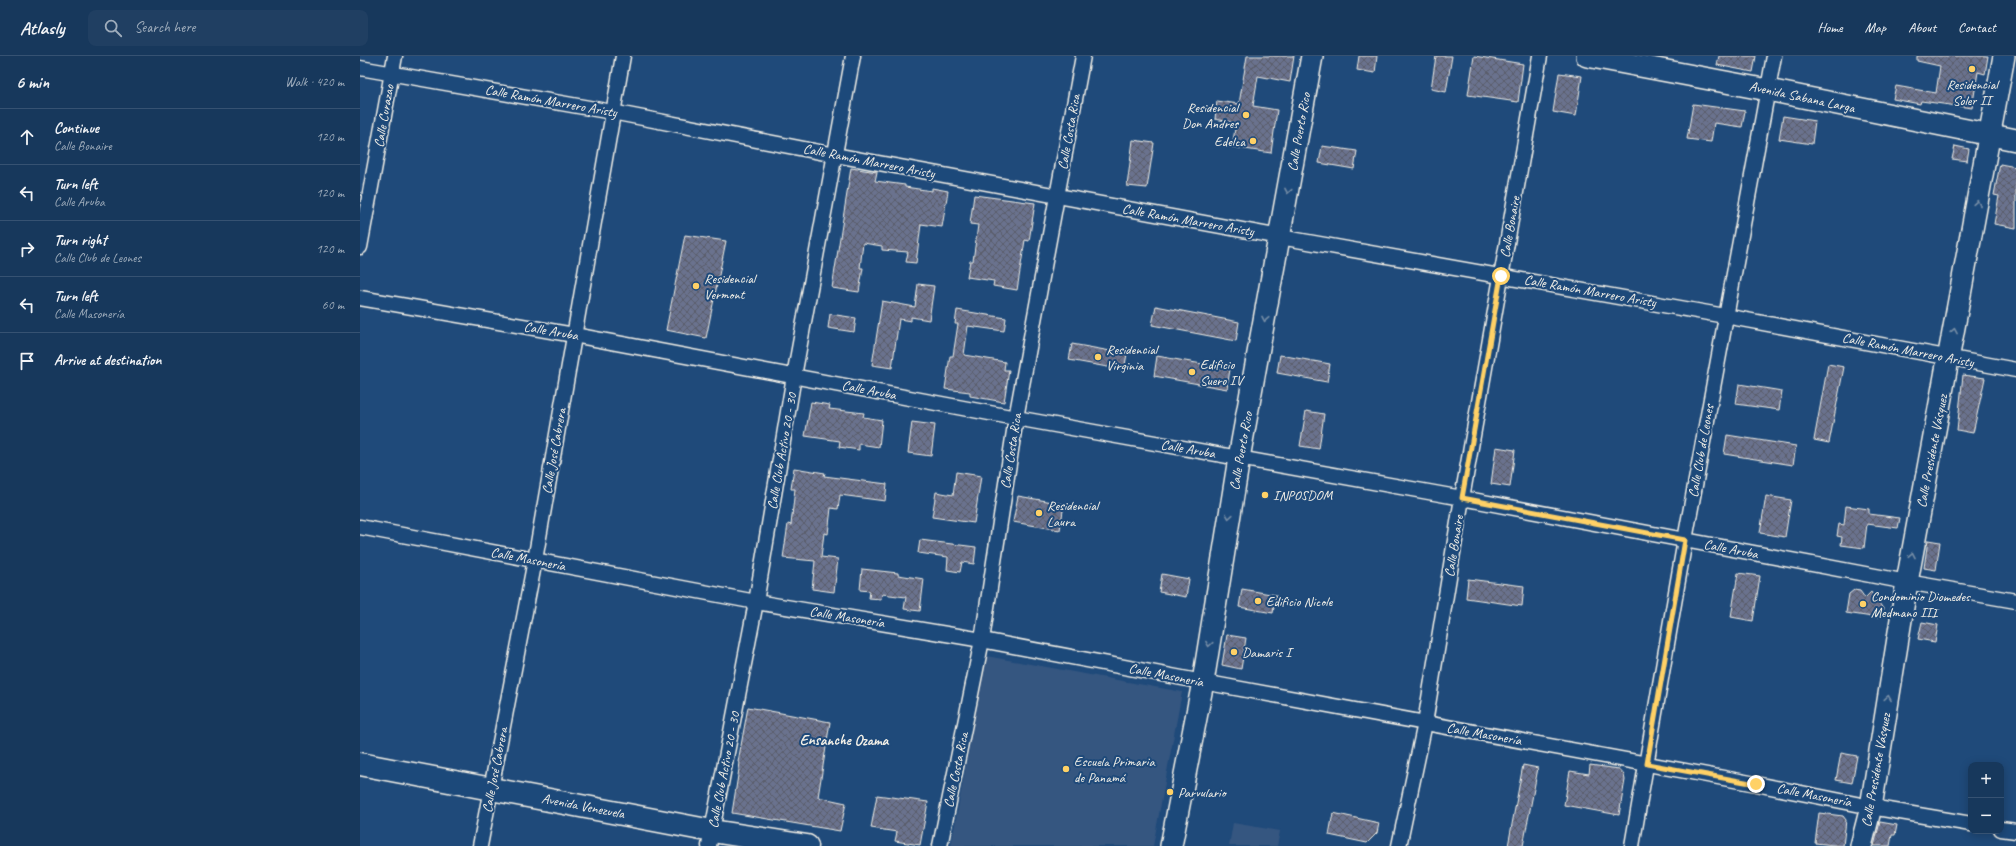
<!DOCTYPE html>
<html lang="en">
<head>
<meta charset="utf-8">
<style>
	:root { --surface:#17385c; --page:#203f62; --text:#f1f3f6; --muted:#9eacbb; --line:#365272 }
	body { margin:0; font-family:Caveat,sans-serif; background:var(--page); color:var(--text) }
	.controls { position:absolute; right:12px; bottom:12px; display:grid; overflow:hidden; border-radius:8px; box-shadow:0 2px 10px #0003 }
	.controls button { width:36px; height:36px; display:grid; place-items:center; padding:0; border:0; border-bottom:1px solid var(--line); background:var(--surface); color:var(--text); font:20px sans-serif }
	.stop { position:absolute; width:12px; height:12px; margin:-9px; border:3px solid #ffd166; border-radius:50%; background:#fff }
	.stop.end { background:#ffd166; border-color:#fff; box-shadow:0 1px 4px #0008 }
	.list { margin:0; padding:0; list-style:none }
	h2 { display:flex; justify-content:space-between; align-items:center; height:52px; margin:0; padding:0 16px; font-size:17px }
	h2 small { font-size:13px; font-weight:400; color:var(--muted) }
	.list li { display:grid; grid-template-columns:26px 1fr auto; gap:12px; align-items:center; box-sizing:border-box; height:56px; padding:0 16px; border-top:1px solid var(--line) }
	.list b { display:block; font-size:15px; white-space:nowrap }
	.list p { margin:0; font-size:13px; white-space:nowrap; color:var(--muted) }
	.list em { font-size:13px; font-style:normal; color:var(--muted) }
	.icon { flex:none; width:22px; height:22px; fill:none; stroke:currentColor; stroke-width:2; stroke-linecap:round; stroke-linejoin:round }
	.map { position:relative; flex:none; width:1656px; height:790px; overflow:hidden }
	header { display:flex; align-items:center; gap:24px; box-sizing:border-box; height:56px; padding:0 20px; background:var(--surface); border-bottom:1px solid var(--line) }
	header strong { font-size:19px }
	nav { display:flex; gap:22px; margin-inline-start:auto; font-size:14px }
	.search { width:280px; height:36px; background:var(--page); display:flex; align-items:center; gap:10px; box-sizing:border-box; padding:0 14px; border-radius:8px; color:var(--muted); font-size:15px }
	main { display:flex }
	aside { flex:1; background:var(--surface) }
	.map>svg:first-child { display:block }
	.built { fill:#365680 }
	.building { fill:url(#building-cross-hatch); stroke:#f4f1e8 }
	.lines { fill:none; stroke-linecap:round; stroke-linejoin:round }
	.street-casing { stroke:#f4f1e8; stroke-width:17 }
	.secondary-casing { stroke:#f4f1e8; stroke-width:24 }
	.primary-casing { stroke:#f4f1e8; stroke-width:25 }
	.street { stroke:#1f4a7a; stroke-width:14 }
	.secondary { stroke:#1f4a7a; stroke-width:21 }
	.primary { stroke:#1f4a7a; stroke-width:22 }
	.oneway { stroke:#748da6 }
	.route { stroke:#ffd166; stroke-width:5 }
	.poi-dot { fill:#ffd166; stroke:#1f4a7a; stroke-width:1.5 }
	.labels { text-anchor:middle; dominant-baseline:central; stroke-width:4; stroke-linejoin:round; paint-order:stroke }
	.poi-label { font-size:14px; fill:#f4f1e8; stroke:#1f4a7a; text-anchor:start }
	.street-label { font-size:14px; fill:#f4f1e8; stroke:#1f4a7a }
	.neighbourhood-label { font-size:15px; font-weight:bold; fill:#f4f1e8; stroke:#1f4a7a }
</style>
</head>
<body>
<header>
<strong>Atlasly</strong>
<div class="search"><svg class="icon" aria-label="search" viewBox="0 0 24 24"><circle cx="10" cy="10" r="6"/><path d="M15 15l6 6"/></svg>Search here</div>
<nav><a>Home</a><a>Map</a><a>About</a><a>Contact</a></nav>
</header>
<main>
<aside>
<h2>6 min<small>Walk · 420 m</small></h2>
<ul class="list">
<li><svg class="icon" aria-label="ahead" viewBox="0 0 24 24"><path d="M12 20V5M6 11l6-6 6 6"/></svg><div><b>Continue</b><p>Calle Bonaire</p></div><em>120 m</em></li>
<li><svg class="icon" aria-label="left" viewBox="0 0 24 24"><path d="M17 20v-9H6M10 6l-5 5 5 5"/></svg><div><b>Turn left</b><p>Calle Aruba</p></div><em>120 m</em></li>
<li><svg class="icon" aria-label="right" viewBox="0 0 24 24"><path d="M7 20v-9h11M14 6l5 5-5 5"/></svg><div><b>Turn right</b><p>Calle Club de Leones</p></div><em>120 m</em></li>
<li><svg class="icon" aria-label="left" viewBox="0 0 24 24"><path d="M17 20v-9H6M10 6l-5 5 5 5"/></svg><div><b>Turn left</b><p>Calle Masonería</p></div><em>60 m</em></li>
<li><svg class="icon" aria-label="arrive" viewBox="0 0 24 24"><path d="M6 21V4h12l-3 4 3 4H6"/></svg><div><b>Arrive at destination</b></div></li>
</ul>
</aside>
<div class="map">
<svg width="1656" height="790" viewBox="0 0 1656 790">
	<defs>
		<pattern id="building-cross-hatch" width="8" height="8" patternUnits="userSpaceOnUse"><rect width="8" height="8" fill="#6b728e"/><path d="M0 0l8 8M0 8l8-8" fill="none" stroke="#5a5d6a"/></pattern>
	</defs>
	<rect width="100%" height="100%" fill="#1f4a7a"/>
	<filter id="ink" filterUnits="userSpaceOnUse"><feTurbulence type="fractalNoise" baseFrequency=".025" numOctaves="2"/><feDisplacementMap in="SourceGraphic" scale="8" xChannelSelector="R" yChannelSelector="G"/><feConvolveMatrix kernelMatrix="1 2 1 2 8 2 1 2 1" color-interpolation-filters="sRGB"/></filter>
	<g filter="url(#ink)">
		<g class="built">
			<polygon points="626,600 822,636 793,790 591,790"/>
			<polygon points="873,767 920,775 917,790 869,790"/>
		</g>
		<g class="building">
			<polygon points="887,0 934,0 930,26 898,20 893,50 917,54 911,97 872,91 876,67 855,63 857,45 879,48"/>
			<polygon points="999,0 1017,0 1015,17 997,14"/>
			<polygon points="1076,0 1092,0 1086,36 1071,33"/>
			<polygon points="1114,0 1163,8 1158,46 1108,39"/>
			<polygon points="1359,0 1396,0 1393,16 1357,9"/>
			<polygon points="1557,0 1628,0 1625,18 1618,16 1612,52 1561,45 1560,48 1533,43 1536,30 1576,37 1580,10 1557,5"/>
			<polygon points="1199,17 1222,20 1216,60 1193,56"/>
			<polygon points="1333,48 1385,55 1382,71 1354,67 1351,86 1327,83"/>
			<polygon points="1423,60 1455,65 1452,88 1419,83"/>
			<polygon points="773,84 794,87 787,132 767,130"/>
			<polygon points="962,90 997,95 994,113 959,107"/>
			<polygon points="1595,90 1609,93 1607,105 1592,103"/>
			<polygon points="1640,108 1656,111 1656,172 1634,168 1639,140 1634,139"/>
			<polygon points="491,112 517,116 515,125 545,129 545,131 572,135 572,132 588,135 582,171 561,168 556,207 546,206 548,196 522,194 522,190 503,187 500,212 503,212 499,236 472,232"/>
			<polygon points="614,139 675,147 669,185 665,184 657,234 633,230 634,225 607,221 610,205 613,205 618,169 610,168"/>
			<polygon points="325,179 366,185 346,282 306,274"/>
			<polygon points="558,228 574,230 569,264 551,261 551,265 539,263 532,312 512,309 522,245 555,251"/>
			<polygon points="796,250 879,266 876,285 792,269"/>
			<polygon points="597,254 646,262 644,275 608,270 604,299 645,306 644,314 649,314 644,346 610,340 610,336 585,333 590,300 593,300 598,268 595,268"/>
			<polygon points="470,258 496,262 494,276 468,272"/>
			<polygon points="712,288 767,298 764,314 709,304"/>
			<polygon points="920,299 970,308 967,326 917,317"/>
			<polygon points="797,300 870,313 867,333 794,320"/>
			<polygon points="1468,308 1484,311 1469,387 1454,384"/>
			<polygon points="1603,319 1625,322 1613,377 1597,374"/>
			<polygon points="1379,328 1422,335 1419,354 1376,348"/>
			<polygon points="451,346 470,349 469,353 504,357 503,361 522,364 519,391 499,388 499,394 479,391 480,385 445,380"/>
			<polygon points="946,355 964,358 959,393 940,390"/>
			<polygon points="552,366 575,369 571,400 548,397"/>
			<polygon points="1367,379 1436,390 1433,409 1364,398"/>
			<polygon points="1136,391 1155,394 1150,431 1131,428"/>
			<polygon points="434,412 465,417 464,420 527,428 525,445 480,439 478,453 471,452 468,478 464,477 461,501 478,503 474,536 452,533 455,505 423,502 428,468 431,469 435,433 431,433"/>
			<polygon points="596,416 621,420 614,467 572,461 576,436 593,439"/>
			<polygon points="658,440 704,448 700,474 653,466"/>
			<polygon points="1406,440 1431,444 1425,481 1400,477"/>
			<polygon points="1486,450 1509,453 1509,458 1540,462 1538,472 1507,468 1504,492 1481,489 1482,481 1477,480 1479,468 1484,469"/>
			<polygon points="560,484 616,491 614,508 602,506 600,516 587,514 588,501 558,497"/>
			<polygon points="1568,484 1580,486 1576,514 1564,512"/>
			<polygon points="502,513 538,517 538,519 564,523 560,555 544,553 546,541 522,538 521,543 509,542 510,535 500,534"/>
			<polygon points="1378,517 1400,520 1393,565 1371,561"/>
			<polygon points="802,518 829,523 826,541 799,536"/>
			<polygon points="1108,523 1164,530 1162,550 1106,542"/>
			<polygon points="882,533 916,539 913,557 879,551"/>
			<polygon points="1494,534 1500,535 1505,542 1511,536 1524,554 1519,558 1519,562 1486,557 1489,538"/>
			<polygon points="1562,566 1578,569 1575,586 1558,583"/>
			<polygon points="867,579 886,582 881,613 862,609"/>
			<polygon points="388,651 470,666 458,741 486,747 480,775 372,757 380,707 378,706"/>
			<polygon points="1481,697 1497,700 1492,727 1476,724"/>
			<polygon points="1163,709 1178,712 1163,790 1148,790"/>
			<polygon points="1230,709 1259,713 1264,719 1265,724 1259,759 1204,749 1210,715 1229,718"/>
			<polygon points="517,739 568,746 560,789 535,785 537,776 511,772"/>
			<polygon points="973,757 1019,767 1017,777 1007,787 969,779"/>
			<polygon points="1459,757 1483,760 1486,764 1483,790 1455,787"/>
			<polygon points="1520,766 1537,769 1535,779 1532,779 1530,790 1514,790"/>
		</g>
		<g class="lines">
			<g class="street-casing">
				<g id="street">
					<polyline points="0,12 252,56 475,99 920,181 1365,260 1656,314"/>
					<polyline points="0,191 35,0"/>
					<polyline points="0,242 214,279 656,362 1102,442 1547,526 1656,545"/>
					<polyline points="0,471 396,546 622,584 843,626 1396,728 1511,751 1611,768"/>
					<polyline points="1641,773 1656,775"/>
					<polyline points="120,790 175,504 263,0"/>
					<polyline points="349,790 396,546 434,320 493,0"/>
					<polyline points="580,790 622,584 656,362 723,0"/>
					<polyline points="1039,790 1065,667 1102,442 1180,0"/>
					<polyline points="1272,790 1325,484 1414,0"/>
				</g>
			</g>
			<g class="secondary-casing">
				<g id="secondary">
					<polyline points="1227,0 1408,34 1656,84"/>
					<polyline points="811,790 843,626 879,402 952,0"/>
					<polyline points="1501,790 1511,751 1547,526 1644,0"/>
				</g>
			</g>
			<g class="primary-casing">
				<polyline id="primary" points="0,708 352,775 447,790"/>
			</g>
			<use href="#street" class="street"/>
			<use href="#secondary" class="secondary"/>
			<use href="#primary" class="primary"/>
		</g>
		<defs><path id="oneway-chevron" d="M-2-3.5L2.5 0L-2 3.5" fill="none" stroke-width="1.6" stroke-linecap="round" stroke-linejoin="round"/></defs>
		<g class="oneway">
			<use href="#oneway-chevron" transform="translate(928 135) rotate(100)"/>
			<use href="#oneway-chevron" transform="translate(1617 147) rotate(-80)"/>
			<use href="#oneway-chevron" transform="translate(905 263) rotate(101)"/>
			<use href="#oneway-chevron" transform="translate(1594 275) rotate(-80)"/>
			<use href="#oneway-chevron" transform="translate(869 460) rotate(99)"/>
			<use href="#oneway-chevron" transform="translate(1552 499) rotate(-79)"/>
			<use href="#oneway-chevron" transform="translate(849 588) rotate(99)"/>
			<use href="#oneway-chevron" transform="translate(1528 642) rotate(-81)"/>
		</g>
	</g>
	<g class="lines" filter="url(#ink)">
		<polyline class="route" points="1141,220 1102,442 1325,484 1287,708 1396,728"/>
	</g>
	<g class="poi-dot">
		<circle cx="1612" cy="13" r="4"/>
		<circle cx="886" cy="59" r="4"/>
		<circle cx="893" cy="85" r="4"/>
		<circle cx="336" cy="230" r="4"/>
		<circle cx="738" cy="301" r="4"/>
		<circle cx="832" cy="316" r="4"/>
		<circle cx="905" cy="439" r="4"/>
		<circle cx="679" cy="457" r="4"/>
		<circle cx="898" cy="545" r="4"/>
		<circle cx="1503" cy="548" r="4"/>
		<circle cx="874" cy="596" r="4"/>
		<circle cx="706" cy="713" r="4"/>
		<circle cx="810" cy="736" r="4"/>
	</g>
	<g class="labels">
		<g class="poi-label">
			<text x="1612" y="28" text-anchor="middle">Residencial<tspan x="1612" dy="16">Soler II</tspan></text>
			<text x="878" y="51" text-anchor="end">Residencial<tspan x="878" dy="16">Don Andres</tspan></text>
			<text x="885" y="85" text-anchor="end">Edelca</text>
			<text x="344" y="222">Residencial<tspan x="344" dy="16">Vermont</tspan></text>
			<text x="746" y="293">Residencial<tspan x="746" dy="16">Virginia</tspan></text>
			<text x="840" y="308">Edificio<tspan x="840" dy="16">Suero IV</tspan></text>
			<text x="913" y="439">INPOSDOM</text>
			<text x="687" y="449">Residencial<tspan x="687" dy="16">Laura</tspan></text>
			<text x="1511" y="540">Condominio Diomedes<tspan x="1511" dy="16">Medmano III</tspan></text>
			<text x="906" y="545">Edificio Nicole</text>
			<text x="882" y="596">Damaris I</text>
			<text x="714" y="705">Escuela Primaria<tspan x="714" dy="16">de Panamá</tspan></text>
			<text x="818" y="736">Parvulario</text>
		</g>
		<g class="street-label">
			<text transform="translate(1442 41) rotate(12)">Avenida Sabana Larga</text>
			<text transform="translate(191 45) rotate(10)">Calle Ramón Marrero Aristy</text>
			<text transform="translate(24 60) rotate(-80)">Calle Curazao</text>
			<text transform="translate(709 76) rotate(-80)">Calle Costa Rica</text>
			<text transform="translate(939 76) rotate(-80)">Calle Puerto Rico</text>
			<text transform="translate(509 105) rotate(11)">Calle Ramón Marrero Aristy</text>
			<text transform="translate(828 164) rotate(10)">Calle Ramón Marrero Aristy</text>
			<text transform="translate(1150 171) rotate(-80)">Calle Bonaire</text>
			<text transform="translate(1230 235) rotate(10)">Calle Ramón Marrero Aristy</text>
			<text transform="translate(191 275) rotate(10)">Calle Aruba</text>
			<text transform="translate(1548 294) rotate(11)">Calle Ramón Marrero Aristy</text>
			<text transform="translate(509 334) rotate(11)">Calle Aruba</text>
			<text transform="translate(828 393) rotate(10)">Calle Aruba</text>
			<text transform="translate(194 395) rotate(-80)">Calle José Cabrera</text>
			<text transform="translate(422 395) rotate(-80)">Calle Club Activo 20 - 30</text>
			<text transform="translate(651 395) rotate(-81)">Calle Costa Rica</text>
			<text transform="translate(881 395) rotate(-80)">Calle Puerto Rico</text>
			<text transform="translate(1341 395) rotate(-80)">Calle Club de Leones</text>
			<text transform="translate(1572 395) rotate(-79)">Calle Presidente Vásquez</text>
			<text transform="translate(1094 490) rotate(-81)">Calle Bonaire</text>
			<text transform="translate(1371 493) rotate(11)">Calle Aruba</text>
			<text transform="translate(168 503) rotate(11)">Calle Masonería</text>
			<text transform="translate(487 561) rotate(9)">Calle Masonería</text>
			<text transform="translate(806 619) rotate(11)">Calle Masonería</text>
			<text transform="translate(1124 678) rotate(10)">Calle Masonería</text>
			<text transform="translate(135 714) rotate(-79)">Calle José Cabrera</text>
			<text transform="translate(364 714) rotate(-79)">Calle Club Activo 20 - 30</text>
			<text transform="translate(596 714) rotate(-78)">Calle Costa Rica</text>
			<text transform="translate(1516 714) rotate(-80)">Calle Presidente Vásquez</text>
			<text transform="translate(1454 739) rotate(11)">Calle Masonería</text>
			<text transform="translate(223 750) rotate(11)">Avenida Venezuela</text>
		</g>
		<g class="neighbourhood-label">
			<text x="484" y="684">Ensanche Ozama</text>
		</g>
	</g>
</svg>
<div class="controls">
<button>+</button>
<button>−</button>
</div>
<div class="stop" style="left:1141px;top:220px"></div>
<div class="stop end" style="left:1396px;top:728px"></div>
</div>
</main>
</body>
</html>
